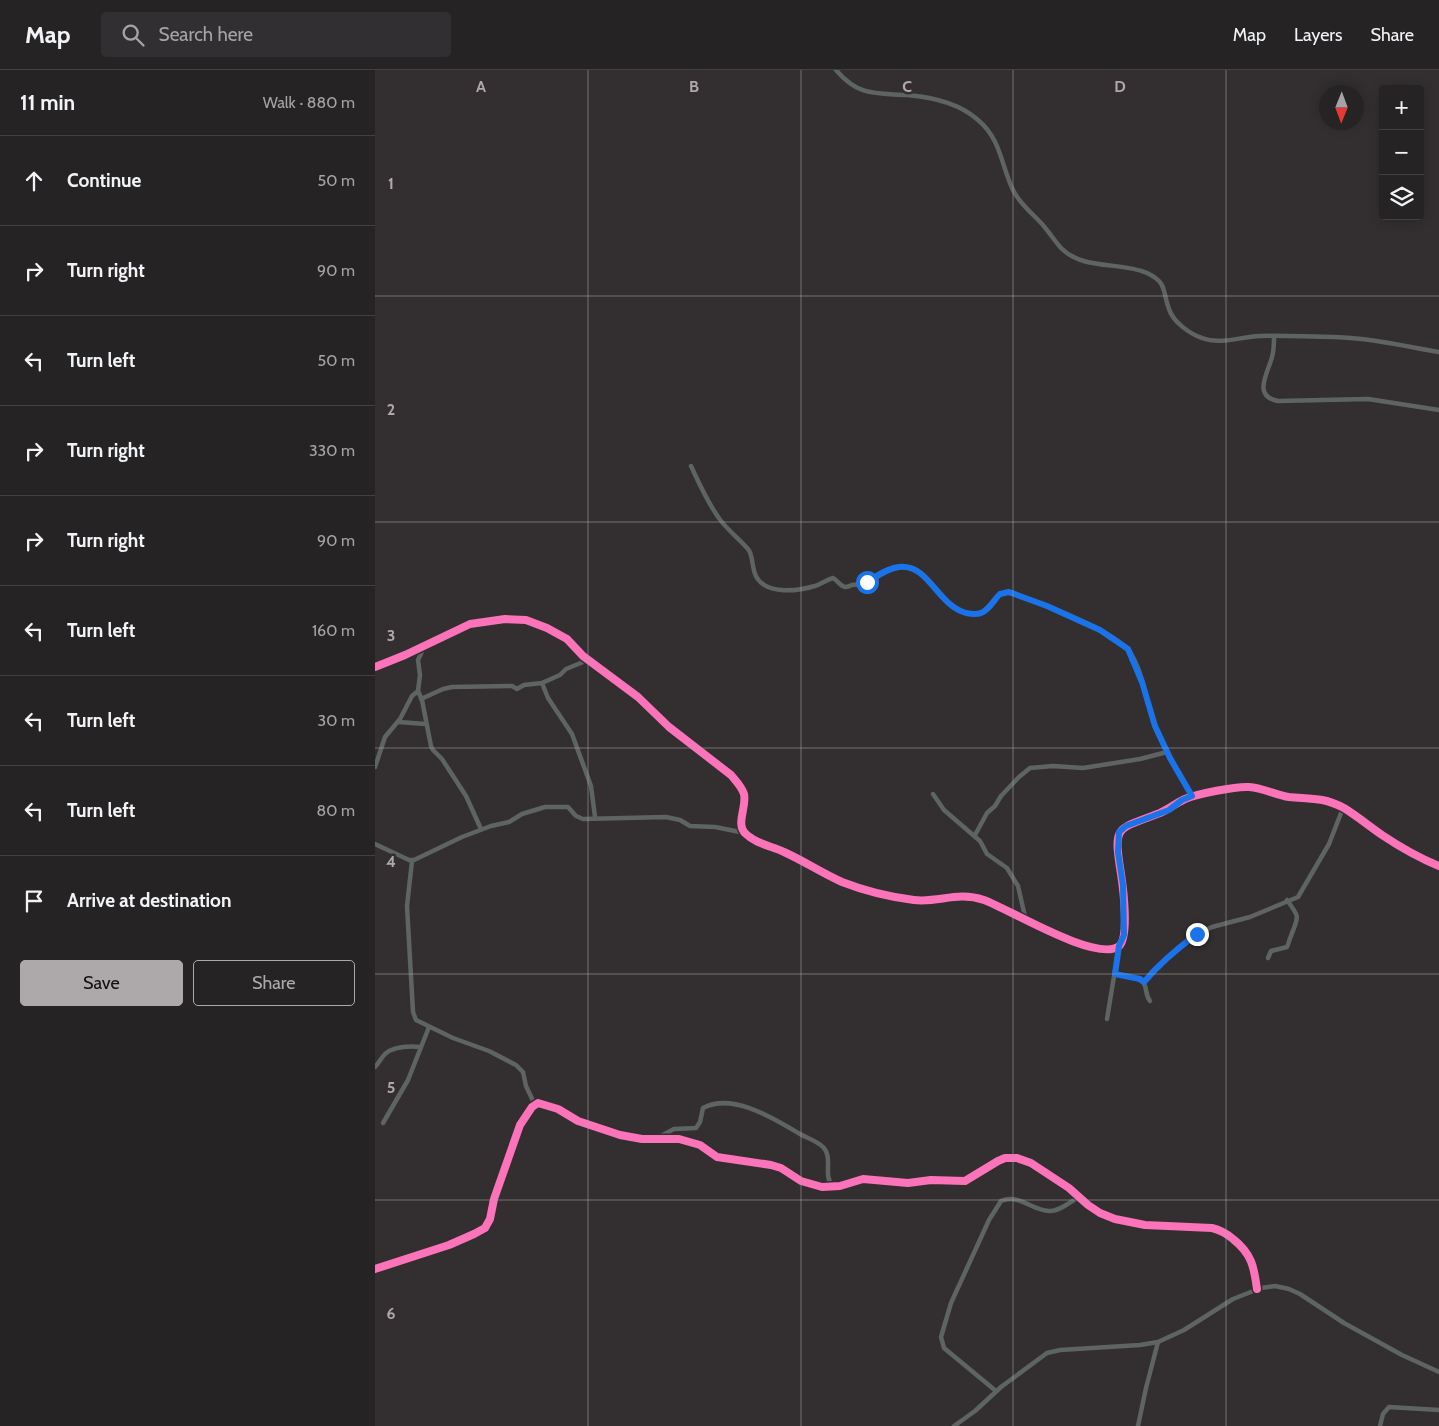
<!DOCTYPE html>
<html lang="en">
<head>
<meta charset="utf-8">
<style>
	:root { --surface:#262325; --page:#322f32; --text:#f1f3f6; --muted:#a4a4a7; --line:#424042; --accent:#ada9ab }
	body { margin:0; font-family:Cabin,sans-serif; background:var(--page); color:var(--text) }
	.controls { position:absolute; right:15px; top:15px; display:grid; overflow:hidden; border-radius:5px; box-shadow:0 2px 12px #0003 }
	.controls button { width:45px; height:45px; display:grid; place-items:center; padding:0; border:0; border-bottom:1px solid var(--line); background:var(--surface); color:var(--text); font:25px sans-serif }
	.compass { position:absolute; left:944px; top:15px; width:45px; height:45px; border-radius:50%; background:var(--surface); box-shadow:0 2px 12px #0003; rotate:181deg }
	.stop { position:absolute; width:15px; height:15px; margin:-11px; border:4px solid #1a73e8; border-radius:50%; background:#fff }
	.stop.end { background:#1a73e8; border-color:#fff; box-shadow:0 1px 5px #0008 }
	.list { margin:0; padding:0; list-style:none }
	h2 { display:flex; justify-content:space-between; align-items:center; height:65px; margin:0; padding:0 20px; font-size:21px }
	h2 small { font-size:16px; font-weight:400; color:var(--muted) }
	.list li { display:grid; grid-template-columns:32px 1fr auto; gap:15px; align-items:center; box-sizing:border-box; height:90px; padding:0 20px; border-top:1px solid var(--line) }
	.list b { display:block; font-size:19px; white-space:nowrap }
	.list em { font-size:16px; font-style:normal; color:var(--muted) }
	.actions { display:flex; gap:10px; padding:15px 20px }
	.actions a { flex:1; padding:11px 0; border:1px solid var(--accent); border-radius:5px; text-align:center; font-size:18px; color:var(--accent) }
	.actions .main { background:var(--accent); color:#111 }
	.icon { flex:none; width:28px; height:28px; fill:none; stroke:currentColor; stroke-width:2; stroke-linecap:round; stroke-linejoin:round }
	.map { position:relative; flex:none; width:1064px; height:1356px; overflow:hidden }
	header { display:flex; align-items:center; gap:30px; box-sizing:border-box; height:70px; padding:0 25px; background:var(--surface); border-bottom:1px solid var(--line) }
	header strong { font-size:24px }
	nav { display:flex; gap:28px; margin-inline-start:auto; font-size:18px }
	.search { width:350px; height:45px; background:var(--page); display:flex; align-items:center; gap:12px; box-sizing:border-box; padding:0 18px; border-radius:5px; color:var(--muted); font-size:19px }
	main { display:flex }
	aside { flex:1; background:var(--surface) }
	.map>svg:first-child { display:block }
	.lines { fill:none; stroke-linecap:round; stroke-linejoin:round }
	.street { stroke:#5e6461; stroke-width:4.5 }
	.cycleway-casing { stroke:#352d31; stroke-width:11 }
	.cycleway { stroke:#fb73b8; stroke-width:8 }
	.route { stroke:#1a73e8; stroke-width:6 }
	.grid { fill:none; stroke:#ada9ab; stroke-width:1; stroke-opacity:0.55 }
	.grid-label { font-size:16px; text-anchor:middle; font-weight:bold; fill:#ada9ab; stroke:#352d31; stroke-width:5; stroke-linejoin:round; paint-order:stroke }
</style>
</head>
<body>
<header>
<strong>Map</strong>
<div class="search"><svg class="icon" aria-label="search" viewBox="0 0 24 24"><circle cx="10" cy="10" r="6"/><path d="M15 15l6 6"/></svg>Search here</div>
<nav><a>Map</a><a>Layers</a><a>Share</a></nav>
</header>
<main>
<aside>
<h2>11 min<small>Walk · 880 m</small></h2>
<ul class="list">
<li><svg class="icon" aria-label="ahead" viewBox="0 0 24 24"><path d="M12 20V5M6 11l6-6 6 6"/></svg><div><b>Continue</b></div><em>50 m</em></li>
<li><svg class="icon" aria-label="right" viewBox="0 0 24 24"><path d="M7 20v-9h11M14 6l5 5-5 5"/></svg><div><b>Turn right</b></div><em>90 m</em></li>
<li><svg class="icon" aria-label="left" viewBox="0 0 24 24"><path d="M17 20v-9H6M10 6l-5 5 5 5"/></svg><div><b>Turn left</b></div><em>50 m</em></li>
<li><svg class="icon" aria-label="right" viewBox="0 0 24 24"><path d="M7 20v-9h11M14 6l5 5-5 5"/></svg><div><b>Turn right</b></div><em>330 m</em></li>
<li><svg class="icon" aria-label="right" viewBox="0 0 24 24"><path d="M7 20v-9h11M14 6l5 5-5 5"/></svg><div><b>Turn right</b></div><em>90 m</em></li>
<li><svg class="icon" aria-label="left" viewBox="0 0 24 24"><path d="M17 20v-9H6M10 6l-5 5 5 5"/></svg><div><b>Turn left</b></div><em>160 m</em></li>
<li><svg class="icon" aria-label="left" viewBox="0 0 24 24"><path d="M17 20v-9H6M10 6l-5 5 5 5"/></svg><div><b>Turn left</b></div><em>30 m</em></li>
<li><svg class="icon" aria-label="left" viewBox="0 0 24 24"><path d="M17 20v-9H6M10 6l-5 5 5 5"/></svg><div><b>Turn left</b></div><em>80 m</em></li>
<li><svg class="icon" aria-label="arrive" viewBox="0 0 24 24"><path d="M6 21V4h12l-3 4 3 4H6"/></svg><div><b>Arrive at destination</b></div></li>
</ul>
<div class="actions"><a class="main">Save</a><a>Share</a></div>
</aside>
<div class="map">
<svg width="1064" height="1356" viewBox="0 0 1064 1356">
	<rect width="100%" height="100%" fill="#332f31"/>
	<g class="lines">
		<g class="street">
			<path d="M 461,0 C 484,27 501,23 532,25 C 557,27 584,33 603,50 C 626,69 626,95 638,120 C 644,133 657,143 667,154 C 674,162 679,170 686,178 C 709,201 745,191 772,203 C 793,213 787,221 794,239 C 798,252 815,264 827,268 C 845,275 865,267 884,266 C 908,265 934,267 959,267 C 995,268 1029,276 1064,282"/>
			<path d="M 899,267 C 899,273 899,280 897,287 C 893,303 877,326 903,331 L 993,329 L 1064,340"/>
			<path d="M 316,396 C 325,415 333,434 346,451 C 354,461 364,469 373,479 C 379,486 376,499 382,508 C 393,525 423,521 440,516 C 446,514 451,510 458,508 C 462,510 465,516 470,517 C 473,517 475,516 477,515 C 481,514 485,515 489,514 C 504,508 517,493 535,498 C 561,504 564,542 598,544 C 615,545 617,524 631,522 C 658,529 738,560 754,581 C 768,599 771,634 780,656 C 789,681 804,703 817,727"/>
			<polyline points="49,577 43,590 45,605 43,621 47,630 56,676 58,680 67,689 91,726 106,759"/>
			<path d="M 0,597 L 30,585 L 95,554 L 130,549 L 151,550 L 172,558 L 192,569 L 208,586 L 263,627 L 294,657 L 356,705 C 361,711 367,717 369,724 C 372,737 360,755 371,764 C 381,774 397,776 409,782 C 429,791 447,803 467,812 C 490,821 515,827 539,830 C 564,833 582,821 609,830 C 634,839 718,891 743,877 C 755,870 748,817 746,804 C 738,754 741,760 785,743 C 794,739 801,733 810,729 C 822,724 861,716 874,717 C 888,718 901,725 914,727 C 936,729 948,727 969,738 C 982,746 994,756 1007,765 C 1025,777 1044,788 1064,796"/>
			<polyline points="167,613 173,628 197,664 216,716 220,747"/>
			<polyline points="46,629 68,619 77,617 137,616 142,619 149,615 167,613 185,605 191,599 213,590"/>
			<polyline points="23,652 51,654"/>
			<polyline points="0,697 10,667 25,649 37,626 43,621"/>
			<polyline points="558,724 569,740 605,771 612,784 632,798 643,816 651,851"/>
			<polyline points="600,765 612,743 620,736 626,726 644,707 655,698 678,696 708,698 765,689 792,682"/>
			<polyline points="0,774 34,790 39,790 87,767 116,756 134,752 147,744 170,737 193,737 201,746 208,749 291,747 305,750 315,756 340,757 370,763"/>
			<polyline points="37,791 32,836 38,942 41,950 78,968 114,981 141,995 148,1002 151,1016 160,1035"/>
			<path d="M 893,888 L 896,881 L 912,877 C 914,873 914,870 916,866 C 923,846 926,849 912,830"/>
			<path d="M 740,904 C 749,906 767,906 770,916 C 772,922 771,926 775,931"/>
			<polyline points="769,912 778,901 800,881 826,862 837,857 875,847 923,827 954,774 968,738"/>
			<polyline points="732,949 744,876"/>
			<path d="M 0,997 C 4,993 6,988 10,984 C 19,976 34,976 46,977"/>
			<polyline points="8,1053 33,1010 54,957"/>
			<path d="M 280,1069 L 299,1059 L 321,1058 L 325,1052 L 328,1038 C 358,1022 399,1049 425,1064 C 432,1068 442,1071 448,1077 C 459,1088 447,1106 458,1116"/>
			<path d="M 0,1199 L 74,1175 L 99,1164 L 110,1158 L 115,1149 L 119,1129 L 145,1055 L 157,1037 L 163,1033 L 183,1039 L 203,1051 L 245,1065 L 267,1069 L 304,1069 L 325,1075 L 342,1087 L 396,1095 L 406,1098 L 426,1111 L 447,1117 L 465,1116 L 488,1109 L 533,1113 L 556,1110 L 590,1111 L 623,1091 L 630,1088 L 642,1088 L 656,1093 L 694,1118 L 713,1135 L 725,1143 L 740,1149 L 770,1155 L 837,1158 C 846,1160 852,1164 858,1169 C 877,1184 879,1197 882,1219"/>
			<path d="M 621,1321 L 569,1278 L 566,1267 L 576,1233 L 614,1150 L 626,1131 C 645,1123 658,1142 675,1141 C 685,1141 695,1132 704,1127"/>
			<polyline points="579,1356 600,1341 626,1317 672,1283 685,1280 765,1275 783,1272 809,1260 858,1229 886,1218 900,1216 914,1219 925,1224 969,1253 1027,1285 1064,1302"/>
			<polyline points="763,1356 771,1318 783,1272"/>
			<polyline points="1005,1356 1008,1344 1014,1337 1064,1340"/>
		</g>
		<g class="cycleway-casing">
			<g id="cycleway">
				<path d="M 0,597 L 30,585 L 95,554 L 130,549 L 151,550 L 172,558 L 192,569 L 208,586 L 263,627 L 294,657 L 356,705 C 361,711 367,717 369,724 C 372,737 360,755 371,764 C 381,774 397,776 409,782 C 429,791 447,803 467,812 C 490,821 515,827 539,830 C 564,833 582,821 609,830 C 634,839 718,891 743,877 C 755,870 748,817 746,804 C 738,754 741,760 785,743 C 794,739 801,733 810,729 C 822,724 861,716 874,717 C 888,718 901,725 914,727 C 936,729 948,727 969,738 C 982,746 994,756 1007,765 C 1025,777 1044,788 1064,796"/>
				<path d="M 0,1199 L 74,1175 L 99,1164 L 110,1158 L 115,1149 L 119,1129 L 145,1055 L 157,1037 L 163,1033 L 183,1039 L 203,1051 L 245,1065 L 267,1069 L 304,1069 L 325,1075 L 342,1087 L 396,1095 L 406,1098 L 426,1111 L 447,1117 L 465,1116 L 488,1109 L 533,1113 L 556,1110 L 590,1111 L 623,1091 L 630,1088 L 642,1088 L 656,1093 L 694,1118 L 713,1135 L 725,1143 L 740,1149 L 770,1155 L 837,1158 C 846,1160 852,1164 858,1169 C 877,1184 879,1197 882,1219"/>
			</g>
		</g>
		<use href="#cycleway" class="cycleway"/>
	</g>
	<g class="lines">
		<path class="route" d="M 492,512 C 502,506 513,498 524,497 C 554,494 561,534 591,543 C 596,544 601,545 606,543 C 614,540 619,530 625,524 L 634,522 L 672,536 L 725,560 L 753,579 L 767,612 L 780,656 L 795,688 L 817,726 L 807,730 L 794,740 L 751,756 L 744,762 L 743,782 L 748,815 L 749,865 L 744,876 L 740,904 L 765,909 L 769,912 C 784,894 803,878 822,864"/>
	</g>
	<path class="grid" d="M 213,0 L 213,1356M 426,0 L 426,1356M 638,0 L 638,1356M 851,0 L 851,1356M 0,226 L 1064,226M 0,452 L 1064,452M 0,678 L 1064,678M 0,904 L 1064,904M 0,1130 L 1064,1130"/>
	<g class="grid-label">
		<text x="106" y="22">A</text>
		<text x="319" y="22">B</text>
		<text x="532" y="22">C</text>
		<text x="745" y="22">D</text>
		<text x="16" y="119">1</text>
		<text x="16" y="345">2</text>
		<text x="16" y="571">3</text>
		<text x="16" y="797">4</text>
		<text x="16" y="1023">5</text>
		<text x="16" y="1249">6</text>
	</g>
</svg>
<div class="controls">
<button>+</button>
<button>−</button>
<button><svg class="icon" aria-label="layers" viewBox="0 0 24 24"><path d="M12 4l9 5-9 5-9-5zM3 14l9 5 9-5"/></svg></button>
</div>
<svg class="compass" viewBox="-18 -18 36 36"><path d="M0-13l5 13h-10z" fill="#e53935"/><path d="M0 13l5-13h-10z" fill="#a4a4a7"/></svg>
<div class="stop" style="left:492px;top:512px"></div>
<div class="stop end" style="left:822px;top:864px"></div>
</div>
</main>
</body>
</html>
